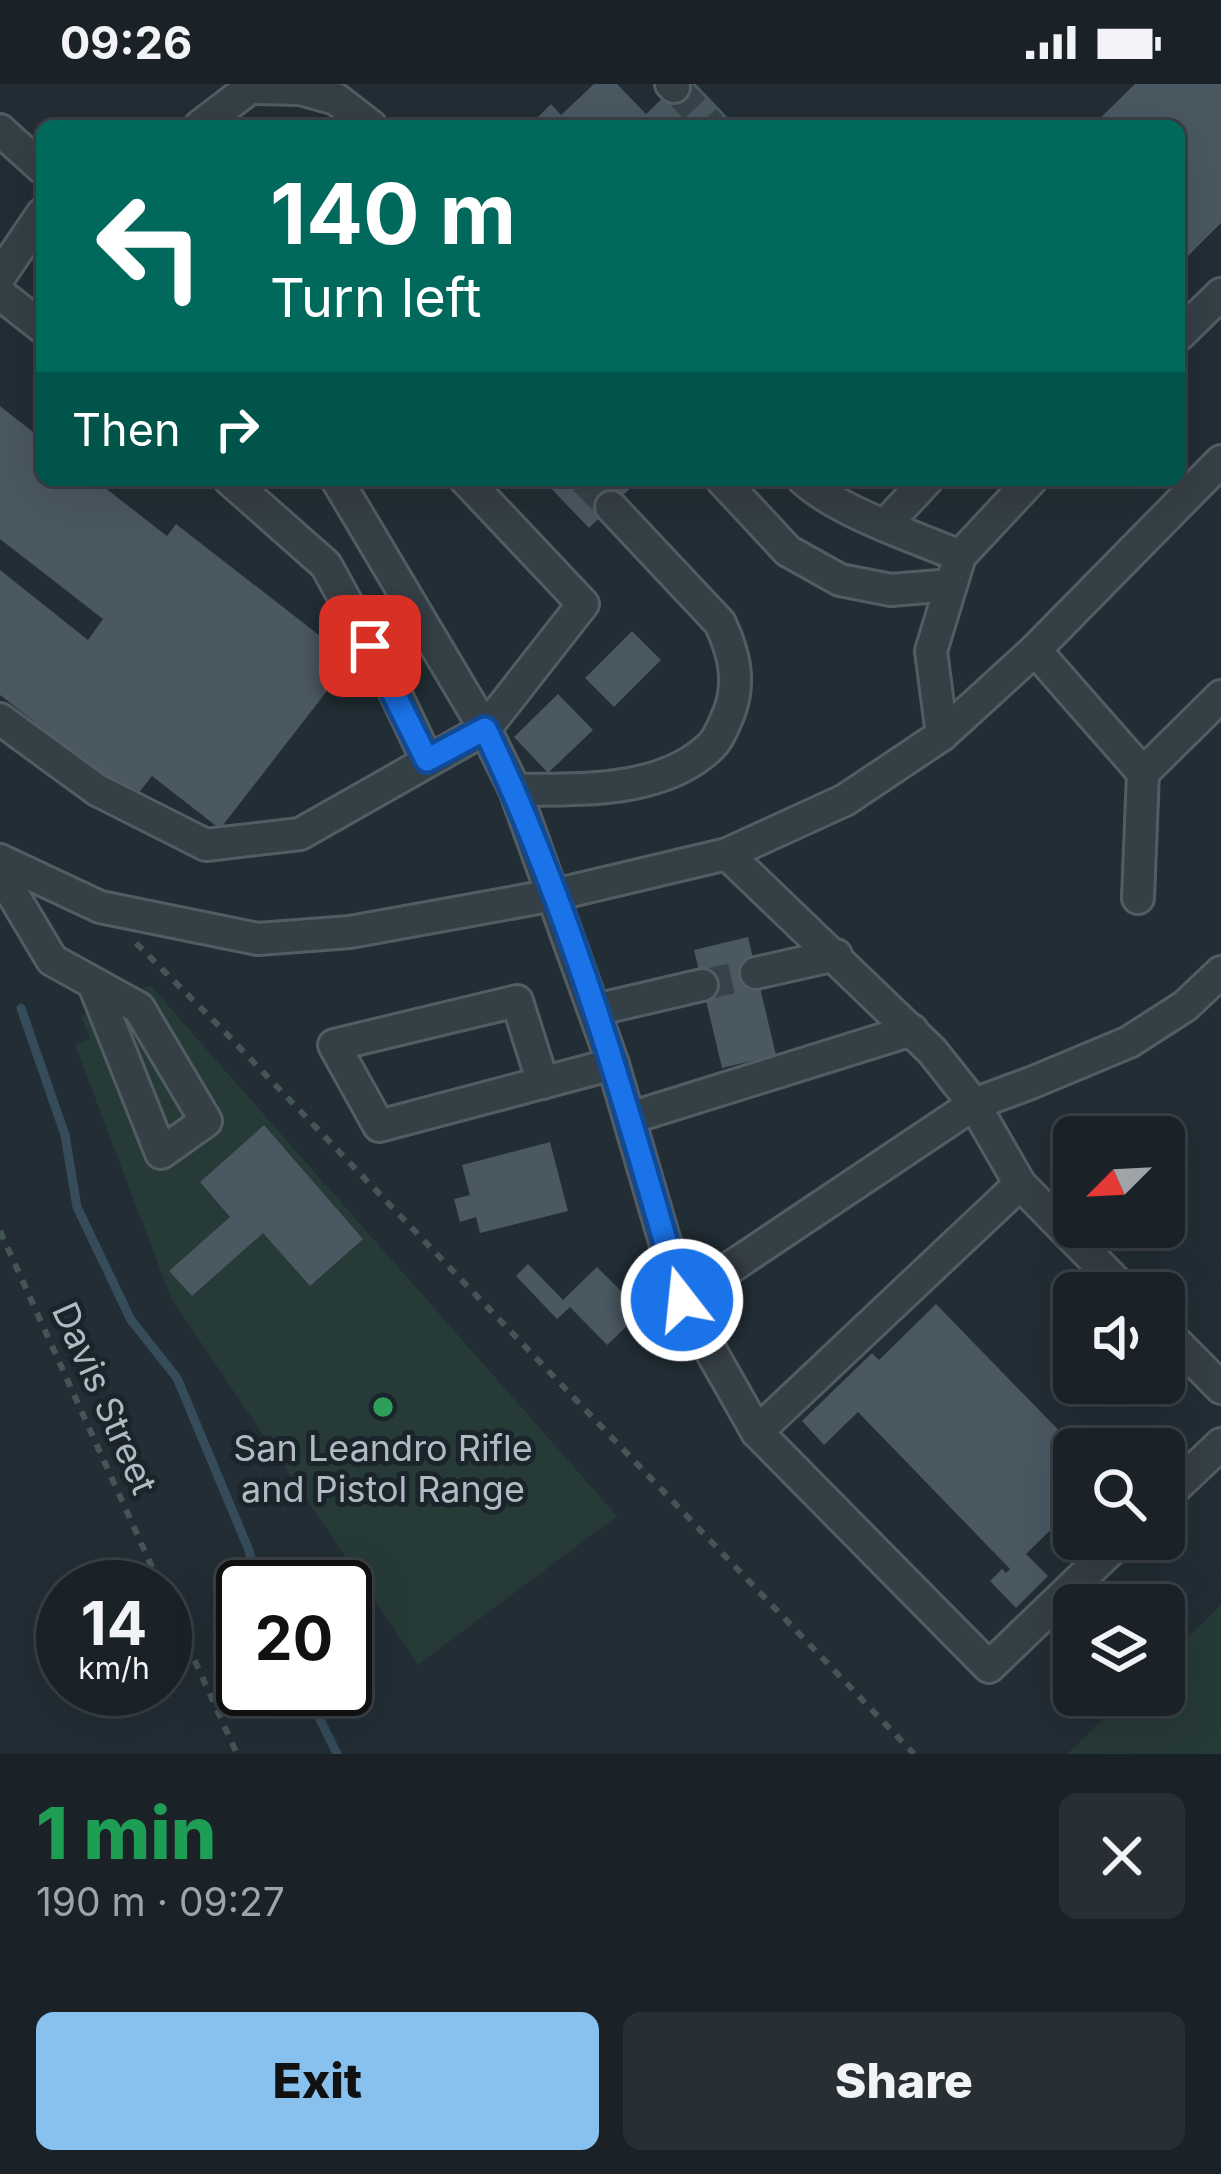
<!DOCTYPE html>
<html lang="en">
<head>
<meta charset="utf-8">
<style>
  body { margin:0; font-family:Inter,sans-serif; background:#272f34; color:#f1f3f6; height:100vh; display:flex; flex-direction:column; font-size:45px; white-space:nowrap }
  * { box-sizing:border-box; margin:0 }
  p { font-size:39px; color:#9fa4a8 }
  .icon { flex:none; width:66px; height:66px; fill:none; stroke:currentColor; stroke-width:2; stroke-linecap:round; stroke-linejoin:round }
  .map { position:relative; height:1670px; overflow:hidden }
  .panel { display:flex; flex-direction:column; background:#1a2228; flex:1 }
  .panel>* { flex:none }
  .hud { position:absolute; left:36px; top:36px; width:1149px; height:366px; border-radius:18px; box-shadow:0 12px 48px #0002,0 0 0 3px #383f45; background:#00695c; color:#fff; overflow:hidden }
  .needle { width:78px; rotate:246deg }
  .controls { position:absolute; left:1053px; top:1032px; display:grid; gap:24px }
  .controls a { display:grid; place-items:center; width:132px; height:132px; border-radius:18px; background:#1a2228; box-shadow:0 12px 48px #0002,0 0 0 3px #383f45; font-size:60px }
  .speed { position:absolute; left:36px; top:1476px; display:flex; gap:24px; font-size:60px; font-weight:700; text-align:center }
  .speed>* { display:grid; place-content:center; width:156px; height:156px; border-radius:50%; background:#1a2228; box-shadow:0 12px 48px #0002,0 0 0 3px #383f45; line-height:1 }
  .speed small { font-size:30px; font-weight:400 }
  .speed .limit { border:6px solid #111; border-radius:18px; background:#fff; color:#111 }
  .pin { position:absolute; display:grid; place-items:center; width:102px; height:102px; color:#fff; margin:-51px; border-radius:24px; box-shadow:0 6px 18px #0006 }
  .me { position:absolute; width:132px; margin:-66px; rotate:344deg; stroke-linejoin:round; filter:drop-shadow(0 0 9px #0008) }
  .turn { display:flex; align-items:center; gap:42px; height:252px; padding:0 36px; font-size:54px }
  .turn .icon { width:156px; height:156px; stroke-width:2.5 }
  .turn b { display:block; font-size:84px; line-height:102px }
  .then { display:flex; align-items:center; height:114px; padding:0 36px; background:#0003; gap:24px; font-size:45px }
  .round { display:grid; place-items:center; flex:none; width:126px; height:126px; border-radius:18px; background:#272f34 }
  .headline { display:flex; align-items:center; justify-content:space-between; height:204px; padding:0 36px }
  h1 { font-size:72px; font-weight:800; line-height:90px; color:#1e9e55 }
  .primary-button { display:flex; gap:24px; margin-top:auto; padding:24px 36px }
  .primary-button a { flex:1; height:138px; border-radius:18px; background:#88c1ee; color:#111; font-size:48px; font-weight:800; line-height:138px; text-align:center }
  .primary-button a+a { background:#272f34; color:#f1f3f6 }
  .status { display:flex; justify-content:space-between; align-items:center; height:84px; padding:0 60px; background:#1a2228; direction:ltr }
  .status svg { height:33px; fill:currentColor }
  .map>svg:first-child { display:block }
  .green { fill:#263a37 }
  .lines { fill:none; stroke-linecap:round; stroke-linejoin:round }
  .stream { stroke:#364c5b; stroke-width:9 }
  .building { fill:#4a5861 }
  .minor-tunnel { stroke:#37424a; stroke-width:30; stroke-dasharray:30 15; stroke-linecap:butt }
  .minor-casing { stroke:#525d63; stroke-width:36 }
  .path { stroke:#435554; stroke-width:6; stroke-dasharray:9 9; stroke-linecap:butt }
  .minor { stroke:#353f46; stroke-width:30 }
  .route-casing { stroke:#114b97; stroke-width:30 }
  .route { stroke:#1a73e8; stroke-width:21 }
  .leisure-dot { fill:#2e9e5b; stroke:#1a242a; stroke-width:4.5 }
  .labels { text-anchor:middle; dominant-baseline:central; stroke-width:10; stroke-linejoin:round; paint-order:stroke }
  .street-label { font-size:36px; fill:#afbac2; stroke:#1a242a }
  .poi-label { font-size:36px; fill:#afbac2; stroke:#1a242a }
</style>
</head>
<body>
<div class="status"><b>09:26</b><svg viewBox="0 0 49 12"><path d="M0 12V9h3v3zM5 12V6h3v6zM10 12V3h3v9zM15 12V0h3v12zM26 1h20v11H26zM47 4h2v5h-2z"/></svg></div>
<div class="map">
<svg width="1221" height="1670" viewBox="0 0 1221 1670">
  <rect width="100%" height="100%" fill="#222d35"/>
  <g class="green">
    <polygon points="150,901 617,1432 418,1581 171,1214 75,961 90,954 81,932"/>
    <polygon points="1221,1521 1221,1670 1067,1670 1128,1611 1164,1611 1164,1576"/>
  </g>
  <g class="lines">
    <g class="stream">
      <polyline points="21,924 65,1051 77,1123 131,1236 177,1294 248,1464 260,1503"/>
      <polyline points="305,1605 337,1670"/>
    </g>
  </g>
  <g class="building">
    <polygon points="594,0 617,0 646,30 677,0 696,0 736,42 529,42 551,20 561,31"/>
    <polygon points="1135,0 1221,0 1221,139 1179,181 1179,42 1092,42"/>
    <polygon points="0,322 42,355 42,396 95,396 167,452 176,440 351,576 220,745 152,692 134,715 0,611 0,486 88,556 103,535 0,455"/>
    <polygon points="543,396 639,396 589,444"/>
    <polygon points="632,547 661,576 614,623 585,594"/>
    <polygon points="558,610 593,646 548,689 514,653"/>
    <polygon points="748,853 776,971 722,984 694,866"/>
    <polygon points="264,1041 363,1155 310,1202 263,1149 192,1212 169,1187 230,1133 200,1098"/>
    <polygon points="550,1058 568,1127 480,1149 476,1133 460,1138 454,1115 470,1111 462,1081"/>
    <polygon points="528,1180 563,1216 597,1183 642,1228 607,1261 570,1223 557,1235 516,1192"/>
    <polygon points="936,1220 1074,1362 1074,1423 1026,1470 1048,1492 1016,1524 990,1497 1002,1485 1006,1489 1010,1485 858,1328 824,1361 802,1337 872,1269 879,1276"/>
  </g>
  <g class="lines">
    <g class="minor-tunnel">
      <polyline points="674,3 711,42"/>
      <polyline points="584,396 611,423"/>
      <polyline points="702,901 756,889"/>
    </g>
    <g class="minor-casing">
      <g id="minor">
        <polyline points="671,0 674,3"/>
        <polyline points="251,4 300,5 336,15 371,42"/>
        <polyline points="200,42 255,0"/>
        <polyline points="0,46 42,84"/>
        <polyline points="0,192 42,130"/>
        <polyline points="0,210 42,243"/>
        <polyline points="1179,251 1221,210"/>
        <polyline points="230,396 326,481 392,602 427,676"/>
        <polyline points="337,396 485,645 515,706 613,980 379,1042 334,961 517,917 543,999"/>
        <polyline points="722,396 788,467 840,496 891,506 951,501"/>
        <path d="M804,396c35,32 111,57 156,76"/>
        <polyline points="885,441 927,396"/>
        <polyline points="1035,566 1143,689"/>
        <polyline points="0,635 97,706 206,761 300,750 485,645 583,520 466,396"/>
        <polyline points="942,651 931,567 960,472 1031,396"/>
        <path d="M515,706c63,-1 147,4 196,-44 9,-9 13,-22 18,-33 12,-32 5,-60 -9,-90l-109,-116"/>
        <polyline points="727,770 932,967 974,1020 1020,1100 1127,1209"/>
        <polyline points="0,776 100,823 258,855 350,848 554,811 727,770 845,716 942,651 1035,566 1221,377"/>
        <polyline points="0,789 52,876 139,924 206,1037 161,1069 94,901"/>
        <polyline points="1138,814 1143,689 1221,612"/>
        <polyline points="756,889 836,871"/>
        <polyline points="595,926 702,901"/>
        <polyline points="613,980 682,1216 757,1348 989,1583 1122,1455"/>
        <polyline points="630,1034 912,946"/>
        <polyline points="682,1216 974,1020 1031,999 1129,958 1185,922 1221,888"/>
        <polyline points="1164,1246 1221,1304"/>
        <polyline points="757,1348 1020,1100"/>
        <polyline points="1164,1414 1221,1360"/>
      </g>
    </g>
    <g class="path">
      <polyline points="136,859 222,945 914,1670"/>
      <polyline points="0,1147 161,1503"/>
      <polyline points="165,1511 237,1670"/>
    </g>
    <use href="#minor" class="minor"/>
  </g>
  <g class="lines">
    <g class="route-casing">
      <path id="route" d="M370,562l57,114 58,-31c87,182 142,378 197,571"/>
    </g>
    <use href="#route" class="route"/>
  </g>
  <circle class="leisure-dot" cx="383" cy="1323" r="12"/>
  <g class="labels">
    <g class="street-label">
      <text transform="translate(105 1314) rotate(66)">Davis Street</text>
    </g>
    <g class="poi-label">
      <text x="383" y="1364">San Leandro Rifle<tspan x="383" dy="41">and Pistol Range</tspan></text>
    </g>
  </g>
</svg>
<div class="controls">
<a><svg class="needle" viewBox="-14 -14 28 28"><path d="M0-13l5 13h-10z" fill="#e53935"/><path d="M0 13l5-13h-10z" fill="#9fa4a8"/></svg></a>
<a><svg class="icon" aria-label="sound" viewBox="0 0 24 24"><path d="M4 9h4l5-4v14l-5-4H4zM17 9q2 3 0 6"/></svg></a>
<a><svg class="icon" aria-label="search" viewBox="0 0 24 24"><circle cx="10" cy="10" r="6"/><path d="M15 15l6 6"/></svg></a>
<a><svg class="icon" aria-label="layers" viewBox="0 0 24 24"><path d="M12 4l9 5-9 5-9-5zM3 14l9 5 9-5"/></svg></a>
</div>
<div class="speed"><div>14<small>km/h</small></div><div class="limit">20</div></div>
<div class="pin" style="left:370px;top:562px;background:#d93025"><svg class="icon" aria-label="arrive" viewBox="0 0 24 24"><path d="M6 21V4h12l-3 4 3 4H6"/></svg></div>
<svg class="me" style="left:682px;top:1216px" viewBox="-20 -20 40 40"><circle r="17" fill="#1a73e8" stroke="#fff" stroke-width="3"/><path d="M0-11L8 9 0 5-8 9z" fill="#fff"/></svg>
<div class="hud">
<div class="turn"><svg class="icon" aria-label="left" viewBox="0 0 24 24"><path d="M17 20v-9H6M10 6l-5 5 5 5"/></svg><div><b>140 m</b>Turn left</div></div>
<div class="then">Then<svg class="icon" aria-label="right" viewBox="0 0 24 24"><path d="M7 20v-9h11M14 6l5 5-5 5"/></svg></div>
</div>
</div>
<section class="panel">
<div class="headline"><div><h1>1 min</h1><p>190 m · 09:27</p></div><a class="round"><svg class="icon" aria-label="close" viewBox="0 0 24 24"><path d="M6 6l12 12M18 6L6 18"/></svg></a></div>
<div class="primary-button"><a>Exit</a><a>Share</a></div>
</section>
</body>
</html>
